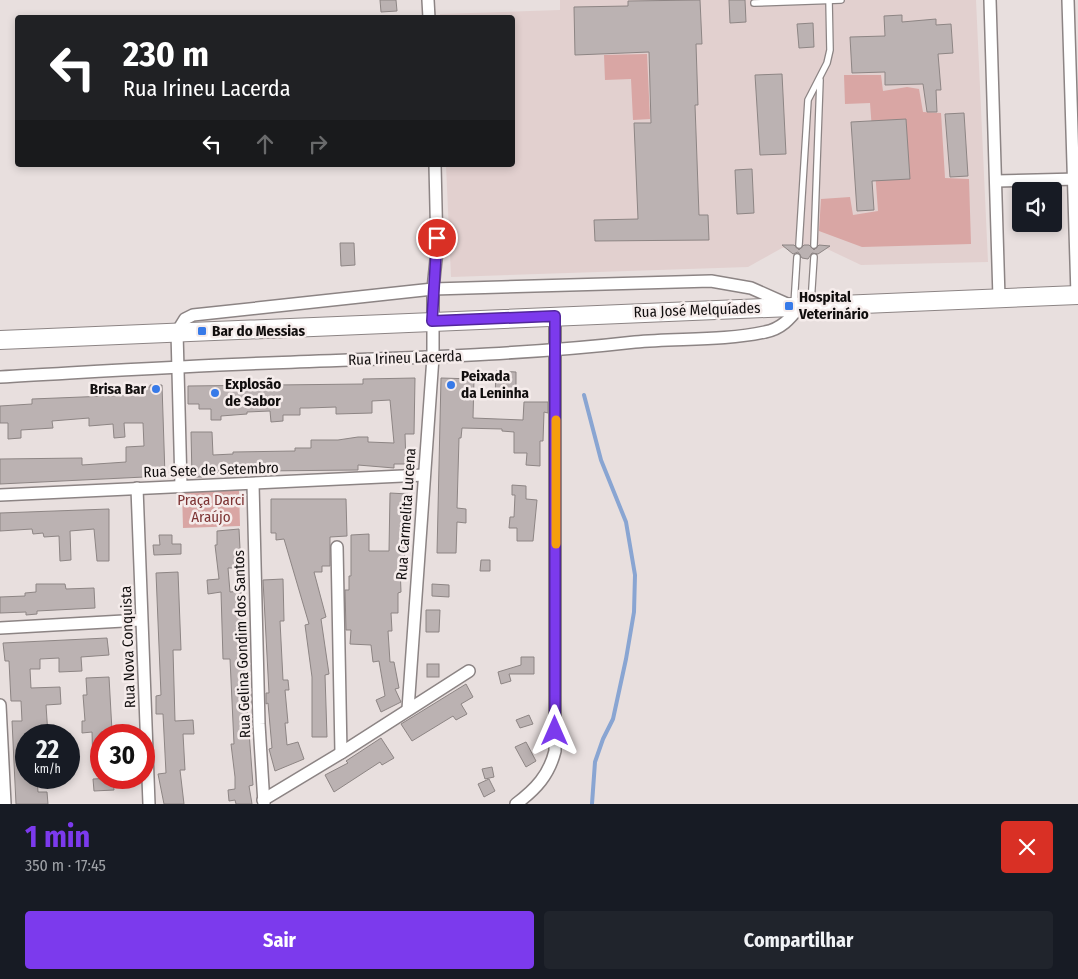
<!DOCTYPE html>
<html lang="pt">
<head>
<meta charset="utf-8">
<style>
  body { margin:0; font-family:"Fira Sans Condensed",sans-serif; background:#20242c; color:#f1f3f6; height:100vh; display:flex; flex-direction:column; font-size:19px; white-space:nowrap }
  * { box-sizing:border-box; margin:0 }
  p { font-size:16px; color:#9ea1a6 }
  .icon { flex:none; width:28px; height:28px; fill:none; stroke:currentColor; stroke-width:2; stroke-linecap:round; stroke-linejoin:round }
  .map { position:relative; height:804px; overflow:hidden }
  .panel { display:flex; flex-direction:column; background:#171b24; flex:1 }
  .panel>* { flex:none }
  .hud { position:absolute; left:15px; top:15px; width:500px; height:152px; border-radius:5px; box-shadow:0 2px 8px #0003; background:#202124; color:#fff; overflow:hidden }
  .fabs { position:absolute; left:1012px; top:182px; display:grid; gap:10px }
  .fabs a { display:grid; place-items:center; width:50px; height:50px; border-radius:5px; background:#171b24; box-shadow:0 2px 8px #0003; font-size:25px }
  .speed { position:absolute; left:15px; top:724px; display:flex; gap:10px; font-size:25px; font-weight:700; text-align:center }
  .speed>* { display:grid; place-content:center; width:65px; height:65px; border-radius:50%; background:#171b24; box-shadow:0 2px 8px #0003; line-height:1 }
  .speed small { font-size:12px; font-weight:400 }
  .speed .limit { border:8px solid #d22; background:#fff; color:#111 }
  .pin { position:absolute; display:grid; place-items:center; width:42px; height:42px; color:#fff; margin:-21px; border:2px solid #fff; border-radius:50%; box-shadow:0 1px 5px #0007 }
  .me { position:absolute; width:55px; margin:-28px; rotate:0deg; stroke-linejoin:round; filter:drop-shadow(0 0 4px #0008) }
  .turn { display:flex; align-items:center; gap:18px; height:105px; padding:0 25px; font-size:22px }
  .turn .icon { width:65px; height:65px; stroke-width:2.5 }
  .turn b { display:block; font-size:35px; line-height:42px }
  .lanes { display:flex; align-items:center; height:48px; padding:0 25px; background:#0003; justify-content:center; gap:25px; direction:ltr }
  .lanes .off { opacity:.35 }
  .round { display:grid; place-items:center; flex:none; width:52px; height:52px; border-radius:5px; background:#20242c }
  .overview { display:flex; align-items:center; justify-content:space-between; height:85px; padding:0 25px }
  h1 { font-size:30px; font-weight:700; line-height:38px; color:#7c3aed }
  .cta { display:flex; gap:10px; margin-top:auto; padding:10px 25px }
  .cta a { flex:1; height:58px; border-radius:5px; background:#7c3aed; color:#fff; font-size:20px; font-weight:700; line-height:58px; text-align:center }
  .cta a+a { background:#20242c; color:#f1f3f6 }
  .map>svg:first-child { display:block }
  .built { fill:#e2d0cf }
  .green { fill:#d9a6a4 }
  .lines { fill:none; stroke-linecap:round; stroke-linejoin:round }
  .stream { stroke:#89a5d2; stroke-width:4 }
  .building { fill:#bbb2b2; stroke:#8d8584 }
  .lane-casing { stroke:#8c8484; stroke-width:8 }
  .street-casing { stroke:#8c8484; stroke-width:14 }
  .primary-casing { stroke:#8c8484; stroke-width:20 }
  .lane { stroke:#fff; stroke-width:5.5 }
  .street { stroke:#fff; stroke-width:11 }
  .primary { stroke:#fff; stroke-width:18 }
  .route-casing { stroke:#51269a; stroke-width:12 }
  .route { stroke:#7c3aed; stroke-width:9 }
  .slow { stroke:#f59e0b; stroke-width:9 }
  .poi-dot { fill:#377ae8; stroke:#f5eceb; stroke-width:2 }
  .labels { text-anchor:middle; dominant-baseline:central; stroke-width:5; stroke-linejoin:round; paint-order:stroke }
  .poi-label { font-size:15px; font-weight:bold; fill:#110e0e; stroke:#f5eceb; text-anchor:start }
  .street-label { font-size:15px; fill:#110e0e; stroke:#f5eceb }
  .park-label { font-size:15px; fill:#7d3434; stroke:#f5eceb }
</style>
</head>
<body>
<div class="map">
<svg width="1078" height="804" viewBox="0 0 1078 804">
  <rect width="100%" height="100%" fill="#e8dfde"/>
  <polygon class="built" points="560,0 976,0 988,262 861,265 823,247 782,248 748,267 451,277 446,165 512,165 512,18 440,18 440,14 560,10"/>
  <g class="green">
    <polygon points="647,54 650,119 633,120 631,79 605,80 604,55"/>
    <polygon points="844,75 881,75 883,91 907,87 919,89 923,112 941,113 945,178 969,179 971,244 862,247 819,231 821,199 850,197 853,215 878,211 870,103 845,104"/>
    <polygon points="239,489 240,526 183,528 182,490"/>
  </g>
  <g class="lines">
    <polyline class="stream" points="584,395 601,460 626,522 635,575 634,612 626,659 613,719 603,739 595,762 592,804"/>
  </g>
  <g class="building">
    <polygon points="380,0 396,0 397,11 381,12"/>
    <polygon points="700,0 702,44 696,44 698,105 695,105 699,215 708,215 709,240 595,241 594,220 638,219 634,123 651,123 649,52 575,55 574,7 628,6 628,1"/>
    <polygon points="729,0 745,0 746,22 730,23"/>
    <polygon points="902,15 902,22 936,19 936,25 951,24 953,53 938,54 941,90 936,90 937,112 927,112 923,84 885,85 885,72 852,73 850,37 885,36 884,16"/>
    <polygon points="813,23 814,47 799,48 797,24"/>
    <polygon points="782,74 786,154 760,155 755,75"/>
    <polygon points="964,113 968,176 950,177 945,114"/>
    <polygon points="906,119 910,179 872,181 874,210 857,211 851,122"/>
    <polygon points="752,169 754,213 737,214 735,170"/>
    <polygon points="340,243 354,243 355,265 341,266"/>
    <polygon points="782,245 794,245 799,250 804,245 809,245 814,250 819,245 830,246 818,254 812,253 808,259 802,258 798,252 793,254"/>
    <polygon points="496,371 516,372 516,399 495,398"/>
    <polygon points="415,378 414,434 405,434 406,464 394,464 394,468 358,465 358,470 261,471 202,473 202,477 192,477 191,432 212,432 213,455 233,454 233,452 295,451 295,448 311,448 311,440 338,440 358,437 368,437 368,442 394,443 390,400 372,401 372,413 336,414 336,407 308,408 300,408 300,415 283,415 283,421 271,422 270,411 247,412 247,414 221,416 221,420 211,420 211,409 199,409 199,404 188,404 188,386 363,384 363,379"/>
    <polygon points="441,378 474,379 473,418 523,420 524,402 548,402 548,413 544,412 543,441 540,441 540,466 526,465 527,453 514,453 514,432 502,431 502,429 462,428 461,438 459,438 457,508 466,509 466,523 457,522 456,553 437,553"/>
    <polygon points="150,385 162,385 165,476 0,484 0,459 82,458 82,465 126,462 126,447 144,446 143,423 124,423 125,437 114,438 113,424 89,426 89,418 52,421 53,428 21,430 21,438 8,439 8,423 0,423 0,406 32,404 32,399 132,395 132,388 150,387"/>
    <polygon points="512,485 526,486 526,499 537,500 533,541 517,541 517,528 509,528 510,517 514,517 515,495 512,495"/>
    <polygon points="390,493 408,494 404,566 400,566 401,592 398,593 398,613 391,613 392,631 388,631 390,662 394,662 399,688 395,689 401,702 381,712 376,700 385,696 379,661 373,662 371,645 350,644 351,630 346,630 345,590 349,590 349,576 351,576 351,535 369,534 369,551 389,551"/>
    <polygon points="271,499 346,499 347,536 330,537 330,566 322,566 322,572 314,572 326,617 321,619 329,674 325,675 327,737 312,737 312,677 305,625 309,624 284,539 276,540 276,533 271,533"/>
    <polygon points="109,509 109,561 97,561 94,529 70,531 71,560 60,561 59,536 44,537 43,533 33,534 32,529 0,531 0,513"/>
    <polygon points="239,529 241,568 228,568 230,592 241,591 244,672 246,694 251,694 251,705 247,705 253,785 249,786 252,804 236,804 235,800 229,801 228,790 235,789 235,777 231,744 234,744 230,659 223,659 221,592 208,594 207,580 219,579 215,545 217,545 217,531"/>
    <polygon points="159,535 172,535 172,544 181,544 181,554 154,555 153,545 160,545"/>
    <polygon points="481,560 490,560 490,571 480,571"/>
    <polygon points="178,572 181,650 173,650 175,721 193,720 194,734 183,734 185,770 180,770 184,804 164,804 158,774 166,773 163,714 156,714 156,696 161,695 156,573"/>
    <polygon points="283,579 284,621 280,621 283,680 288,680 289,690 285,690 288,723 285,723 287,745 298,742 304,759 275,771 269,749 272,748 268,703 266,704 266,693 269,693 263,580"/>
    <polygon points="36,584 65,584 66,589 94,588 95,608 37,611 37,614 26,615 26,612 0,613 0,597 25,596 25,593 36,592"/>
    <polygon points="432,584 449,585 449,597 432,596"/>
    <polygon points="426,610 440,610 439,632 426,632"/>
    <polygon points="107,638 109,655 81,657 82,671 59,672 59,658 40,659 40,669 30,669 31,688 60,687 61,704 46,705 48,735 26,735 26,778 37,778 38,792 47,792 48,804 16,804 12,721 22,721 21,701 11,701 9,661 5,661 3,643"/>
    <polygon points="521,657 534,657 534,674 509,674 511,681 501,684 498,672 521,665"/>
    <rect x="427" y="664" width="12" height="13"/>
    <polygon points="109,677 112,731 101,732 101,766 93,767 92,732 82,733 82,721 85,721 83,695 87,695 86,678"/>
    <polygon points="466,684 473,697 461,704 467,714 456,720 453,716 412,741 401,724"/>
    <polygon points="529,715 533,724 520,728 516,720"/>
    <polygon points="381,738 394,758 382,765 380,762 334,792 325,775 348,763 346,761"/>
    <polygon points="526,742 536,761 526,767 515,747"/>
    <polygon points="492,767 494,777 485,779 482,769"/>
    <polygon points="113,778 114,790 94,791 93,779"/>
    <polygon points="489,779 495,791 484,797 478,784"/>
  </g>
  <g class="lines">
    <g class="lane-casing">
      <g id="lane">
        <polyline points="754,3 841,0"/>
        <polyline points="799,245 808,100 827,63 830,50 829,0"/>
        <polyline points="814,245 820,80"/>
        <polyline points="811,303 814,257"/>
        <polyline points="794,305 797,257"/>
      </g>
    </g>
    <g class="street-casing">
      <g id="street">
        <polyline points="428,0 429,18"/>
        <polyline points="990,0 999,298"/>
        <polyline points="1068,0 1077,295"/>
        <polyline points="996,181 1078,179"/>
        <path d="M0,377c90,-5 179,-11 269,-14 122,-5 244,-7 366,-21 43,-4 88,-1 130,-10 16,-3 25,-13 35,-26"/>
        <polyline points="253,484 259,724 264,804"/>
        <polyline points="181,486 177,332 185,319 193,315 433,289 711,281 751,288 787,304"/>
        <polyline points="137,488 149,804"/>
        <polyline points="0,495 424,475"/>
        <polyline points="337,547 341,753"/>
        <polyline points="0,628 141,620"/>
        <polyline points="0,705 5,804"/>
        <polyline points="408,709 433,357 433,289 437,250 435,165"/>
        <polyline points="263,800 341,753 469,671"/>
        <path d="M516,804c20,-15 33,-29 39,-53v-435"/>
      </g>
    </g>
    <g class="primary-casing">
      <polyline id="primary" points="0,340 1078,295"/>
    </g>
    <use href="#lane" class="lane"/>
    <use href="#street" class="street"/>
    <use href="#primary" class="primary"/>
  </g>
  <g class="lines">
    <g class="route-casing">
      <polyline id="route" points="437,238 432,321 555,316 555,731"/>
    </g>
    <use href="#route" class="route"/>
    <polyline class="slow" points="556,544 556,420"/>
  </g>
  <g class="poi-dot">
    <rect x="784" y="301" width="10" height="10" rx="2.5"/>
    <rect x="197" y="326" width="10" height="10" rx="2.5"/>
    <circle cx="451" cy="385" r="5"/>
    <circle cx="156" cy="389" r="5"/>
    <circle cx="215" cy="393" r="5"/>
  </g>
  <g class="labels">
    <g class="poi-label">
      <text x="799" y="297">Hospital<tspan x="799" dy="17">Veterinário</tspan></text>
      <text x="212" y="331">Bar do Messias</text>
      <text x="461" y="376">Peixada<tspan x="461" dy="17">da Leninha</tspan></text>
      <text x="225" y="384">Explosão<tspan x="225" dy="17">de Sabor</tspan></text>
      <text x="146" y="389" text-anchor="end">Brisa Bar</text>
    </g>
    <g class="street-label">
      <text transform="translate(697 310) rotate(-2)">Rua José Melquíades</text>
      <text transform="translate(405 358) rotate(-2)">Rua Irineu Lacerda</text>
      <text transform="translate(211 470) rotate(-2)">Rua Sete de Setembro</text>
      <text transform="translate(406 514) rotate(-86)">Rua Carmelita Lucena</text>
      <text transform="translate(242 644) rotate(-92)">Rua Gelina Gondim dos Santos</text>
      <text transform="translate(128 647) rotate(-92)">Rua Nova Conquista</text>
    </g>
    <g class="park-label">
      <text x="211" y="500">Praça Darci<tspan x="211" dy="17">Araújo</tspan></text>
    </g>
  </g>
</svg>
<div class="fabs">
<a><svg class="icon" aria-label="sound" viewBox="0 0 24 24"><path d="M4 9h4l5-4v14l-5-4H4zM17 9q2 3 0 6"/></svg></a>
</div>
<div class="speed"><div>22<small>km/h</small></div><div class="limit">30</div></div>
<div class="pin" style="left:437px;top:238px;background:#d93025"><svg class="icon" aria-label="arrive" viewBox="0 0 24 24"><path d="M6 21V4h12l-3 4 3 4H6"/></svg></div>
<svg class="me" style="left:555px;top:731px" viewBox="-20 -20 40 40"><path d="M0-17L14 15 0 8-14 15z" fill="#7c3aed" stroke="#fff" stroke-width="4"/></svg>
<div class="hud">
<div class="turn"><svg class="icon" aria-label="left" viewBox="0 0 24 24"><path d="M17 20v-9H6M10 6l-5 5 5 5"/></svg><div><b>230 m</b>Rua Irineu Lacerda</div></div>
<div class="lanes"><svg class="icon" aria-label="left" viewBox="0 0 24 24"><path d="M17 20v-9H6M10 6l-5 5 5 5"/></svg><svg class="icon off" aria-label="ahead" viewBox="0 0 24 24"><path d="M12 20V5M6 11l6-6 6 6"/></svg><svg class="icon off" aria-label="right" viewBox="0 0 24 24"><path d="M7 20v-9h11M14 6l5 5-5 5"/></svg></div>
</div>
</div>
<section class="panel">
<div class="overview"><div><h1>1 min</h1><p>350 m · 17:45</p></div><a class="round" style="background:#d93025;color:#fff"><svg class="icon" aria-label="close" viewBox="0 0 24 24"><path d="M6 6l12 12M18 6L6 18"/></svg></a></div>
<div class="cta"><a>Sair</a><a>Compartilhar</a></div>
</section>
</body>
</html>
